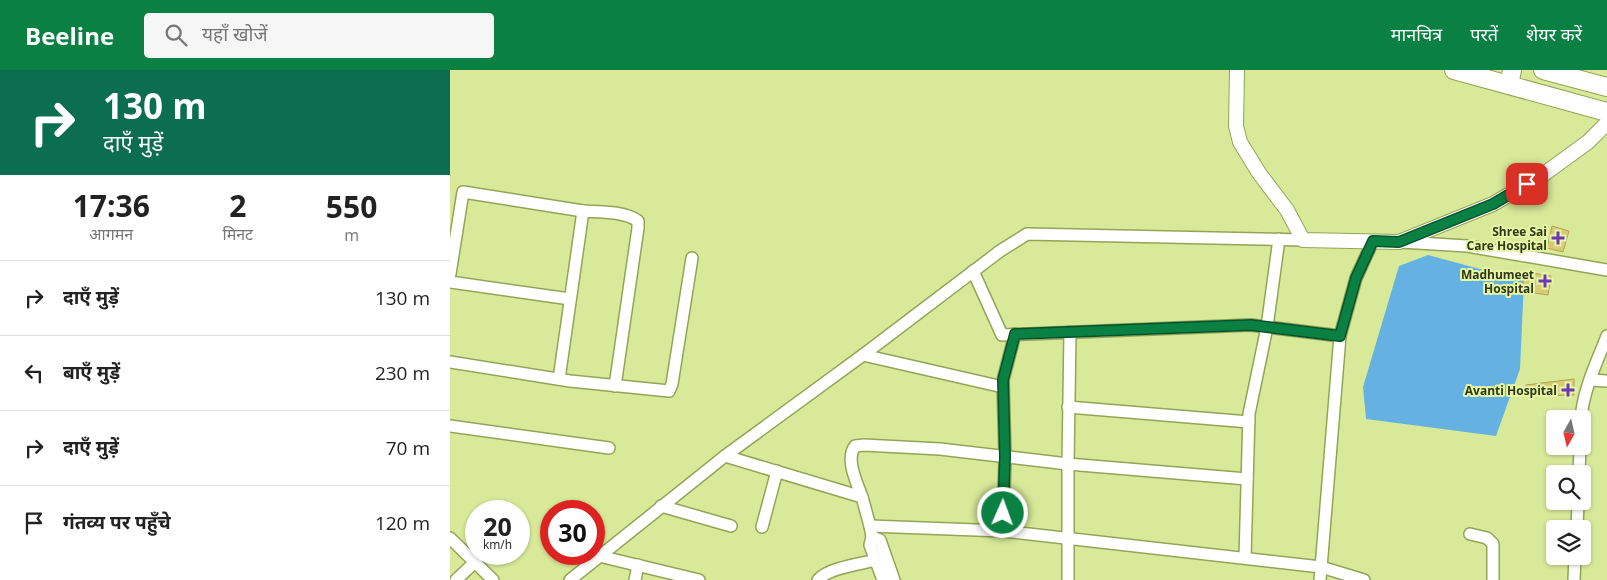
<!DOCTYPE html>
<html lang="hi">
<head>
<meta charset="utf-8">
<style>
  body { margin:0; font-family:"Open Sans","Noto Sans Devanagari",sans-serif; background:#f6f6f6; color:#222; height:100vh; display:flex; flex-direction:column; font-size:19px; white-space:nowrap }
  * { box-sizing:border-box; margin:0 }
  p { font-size:16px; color:#767676 }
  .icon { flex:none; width:28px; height:28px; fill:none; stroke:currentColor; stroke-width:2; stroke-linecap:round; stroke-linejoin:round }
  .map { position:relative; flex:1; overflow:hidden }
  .details { display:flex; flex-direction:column; background:#fff; width:450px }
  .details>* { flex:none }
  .banner { background:#0b6e4f; color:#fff; overflow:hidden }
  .needle { width:32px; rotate:188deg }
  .tools { position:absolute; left:1096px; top:340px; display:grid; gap:10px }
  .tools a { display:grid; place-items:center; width:45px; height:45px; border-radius:5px; background:#fff; box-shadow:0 1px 4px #0004; font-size:25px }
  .speed { position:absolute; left:15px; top:430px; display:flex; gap:10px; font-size:25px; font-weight:700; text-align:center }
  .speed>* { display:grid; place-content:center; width:65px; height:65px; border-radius:50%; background:#fff; box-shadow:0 1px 4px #0004; line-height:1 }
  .speed small { font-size:12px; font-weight:400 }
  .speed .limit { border:8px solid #d22; background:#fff; color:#111 }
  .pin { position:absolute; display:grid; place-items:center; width:42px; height:42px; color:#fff; margin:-21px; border-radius:10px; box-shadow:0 2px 8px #0006 }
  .me { position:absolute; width:55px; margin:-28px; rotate:2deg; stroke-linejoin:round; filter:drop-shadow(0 0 4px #0008) }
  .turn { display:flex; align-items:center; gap:18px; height:105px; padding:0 20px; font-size:22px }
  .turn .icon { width:65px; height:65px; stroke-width:2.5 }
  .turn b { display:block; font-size:35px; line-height:42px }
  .eta { display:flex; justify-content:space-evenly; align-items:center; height:85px; text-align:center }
  .eta b { font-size:30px; font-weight:700; line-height:35px }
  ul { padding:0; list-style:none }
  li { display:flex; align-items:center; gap:15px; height:75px; padding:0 20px; border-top:1px solid #e0e0e0 }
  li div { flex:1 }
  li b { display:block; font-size:19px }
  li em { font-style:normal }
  header { display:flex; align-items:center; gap:30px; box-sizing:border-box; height:70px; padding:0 25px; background:#0b8043; color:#fff }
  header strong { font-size:24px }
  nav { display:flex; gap:28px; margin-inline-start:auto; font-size:18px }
  .search { width:350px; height:45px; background:#f6f6f6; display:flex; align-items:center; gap:12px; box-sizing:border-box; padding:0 18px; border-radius:5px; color:#767676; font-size:19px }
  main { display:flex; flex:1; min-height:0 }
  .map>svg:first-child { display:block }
  .water { fill:#65b1e2 }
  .building { fill:#d9ca77; stroke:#b3a351 }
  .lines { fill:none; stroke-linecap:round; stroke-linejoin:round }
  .minor-casing { stroke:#94a456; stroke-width:14 }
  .tertiary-casing { stroke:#94a456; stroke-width:16 }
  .primary-casing { stroke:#94a456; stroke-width:20 }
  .minor { stroke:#fff; stroke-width:11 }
  .tertiary { stroke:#fff; stroke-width:14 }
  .primary { stroke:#fff; stroke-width:18 }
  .route-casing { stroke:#07532c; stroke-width:12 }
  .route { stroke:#0b8043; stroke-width:9 }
  .poi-dot { fill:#6c39b0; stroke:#e5f7a6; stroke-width:2 }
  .labels { text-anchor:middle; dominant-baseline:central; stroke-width:4; stroke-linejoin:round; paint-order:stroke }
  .poi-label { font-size:12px; font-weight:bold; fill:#313817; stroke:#e5f7a6; text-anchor:end }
</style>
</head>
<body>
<header>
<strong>Beeline</strong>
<div class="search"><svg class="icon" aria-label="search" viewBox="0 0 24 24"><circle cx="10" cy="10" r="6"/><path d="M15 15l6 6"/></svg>यहाँ खोजें</div>
<nav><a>मानचित्र</a><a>परतें</a><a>शेयर करें</a></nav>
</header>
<main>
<section class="details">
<div class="banner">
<div class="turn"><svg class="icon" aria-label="right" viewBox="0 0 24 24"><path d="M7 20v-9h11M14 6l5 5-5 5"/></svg><div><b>130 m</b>दाएँ मुड़ें</div></div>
</div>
<div class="eta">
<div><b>17:36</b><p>आगमन</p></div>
<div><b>2</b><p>मिनट</p></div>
<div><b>550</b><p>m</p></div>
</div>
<ul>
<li><svg class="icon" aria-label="right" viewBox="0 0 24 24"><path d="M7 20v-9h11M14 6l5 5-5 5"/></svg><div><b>दाएँ मुड़ें</b></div><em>130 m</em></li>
<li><svg class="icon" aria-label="left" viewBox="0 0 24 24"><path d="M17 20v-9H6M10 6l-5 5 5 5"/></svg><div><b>बाएँ मुड़ें</b></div><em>230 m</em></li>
<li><svg class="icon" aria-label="right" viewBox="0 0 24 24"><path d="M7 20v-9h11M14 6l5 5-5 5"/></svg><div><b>दाएँ मुड़ें</b></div><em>70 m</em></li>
<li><svg class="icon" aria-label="arrive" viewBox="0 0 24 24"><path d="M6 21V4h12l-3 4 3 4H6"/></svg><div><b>गंतव्य पर पहुँचे</b></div><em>120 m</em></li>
</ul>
</section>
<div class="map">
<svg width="1157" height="510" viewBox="0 0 1157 510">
  <rect width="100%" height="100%" fill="#d8ea99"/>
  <polygon class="water" points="978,185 1074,211 1070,299 1046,366 916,349 913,317 949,196"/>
  <g class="building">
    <polygon points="1102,156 1119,161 1113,182 1097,178"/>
    <polygon points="1075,202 1101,206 1098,225 1084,223 1084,220 1072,218"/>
    <polygon points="1124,309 1124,325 1074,326 1076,315"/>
  </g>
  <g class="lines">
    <g class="minor-casing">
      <g id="minor">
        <polyline points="951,172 1017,176 1157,200"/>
        <polyline points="523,201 552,265 801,255 890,266"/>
        <polyline points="0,204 13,122 133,141"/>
        <polyline points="0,212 120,229"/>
        <polyline points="413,285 553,317"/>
        <polyline points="0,292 120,311 219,321 222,314 242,188"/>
        <path d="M109,309l24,-168c17,1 41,0 55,10v7l-23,158"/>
        <polyline points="1140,310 1157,311"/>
        <polyline points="618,337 799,352"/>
        <path d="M1131,349c2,-29 16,-57 26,-83"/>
        <polyline points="0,356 159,378"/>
        <polyline points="275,386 413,285 550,181 577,164 853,170"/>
        <polyline points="1129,404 1130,376"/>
        <path d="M412,427c-5,-14 -17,-38 -7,-51l9,-1 76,4 128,15 179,15"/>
        <polyline points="211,436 281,456"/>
        <polyline points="420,456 553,461 871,497 914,510"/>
        <polyline points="312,457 327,401"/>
        <polyline points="1127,459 1128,431"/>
        <polyline points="553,461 555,387 553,310 565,264"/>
        <polyline points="1020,464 1037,468 1043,474 1043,510"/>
        <polyline points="422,467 430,470 444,510"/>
        <polyline points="0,468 43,510"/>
        <polyline points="149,486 249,510"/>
        <polyline points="795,488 799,344 817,257 829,169"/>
        <polyline points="6,510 25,492"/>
        <polyline points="120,510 275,386 412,427 420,456 422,467 420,475 433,510"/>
        <polyline points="185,510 188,495"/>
        <path d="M368,510c10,-12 42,-16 58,-20"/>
        <polyline points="618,510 618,394 620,262"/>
        <polyline points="870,510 890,266 906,208 923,171"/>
        <polyline points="1124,510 1125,486"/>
      </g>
    </g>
    <g class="tertiary-casing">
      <polyline id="tertiary" points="787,0 786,56 790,72 809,103 837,140 853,170 949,172 1043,134 1094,104 1138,72 1157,53"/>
    </g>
    <g class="primary-casing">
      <g id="primary">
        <polyline points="1004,0 1157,42"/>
        <polyline points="1093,0 1157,17"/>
        <polyline points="1059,15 1062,0"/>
      </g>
    </g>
    <use href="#minor" class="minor"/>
    <use href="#tertiary" class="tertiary"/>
    <use href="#primary" class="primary"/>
  </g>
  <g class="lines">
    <g class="route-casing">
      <polyline id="route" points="553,443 555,387 553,310 565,264 801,255 890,266 906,208 923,171 949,172 1043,134 1077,114"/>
    </g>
    <use href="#route" class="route"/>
  </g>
  <g class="poi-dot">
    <path d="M1105.5 160.5h5v5h5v5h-5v5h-5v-5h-5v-5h5z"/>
    <path d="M1092.5 203.5h5v5h5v5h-5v5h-5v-5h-5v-5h5z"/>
    <path d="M1115.5 312.5h5v5h5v5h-5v5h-5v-5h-5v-5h5z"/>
  </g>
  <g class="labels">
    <g class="poi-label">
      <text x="1097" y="161">Shree Sai<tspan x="1097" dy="14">Care Hospital</tspan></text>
      <text x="1084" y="204">Madhumeet<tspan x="1084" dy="14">Hospital</tspan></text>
      <text x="1107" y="320">Avanti Hospital</text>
    </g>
  </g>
</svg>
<div class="tools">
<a><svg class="needle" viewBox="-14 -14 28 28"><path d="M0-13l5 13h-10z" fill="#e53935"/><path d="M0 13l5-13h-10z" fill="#767676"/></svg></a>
<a><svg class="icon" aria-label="search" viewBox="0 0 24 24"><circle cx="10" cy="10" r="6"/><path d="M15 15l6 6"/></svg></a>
<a><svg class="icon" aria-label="layers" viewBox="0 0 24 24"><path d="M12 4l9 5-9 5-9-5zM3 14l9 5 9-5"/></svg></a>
</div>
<div class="speed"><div>20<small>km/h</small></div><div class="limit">30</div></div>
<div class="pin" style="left:1077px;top:114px;background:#d93025"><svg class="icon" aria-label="arrive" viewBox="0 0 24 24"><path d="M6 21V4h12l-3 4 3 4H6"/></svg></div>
<svg class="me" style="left:553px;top:443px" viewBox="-20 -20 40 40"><circle r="17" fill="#0b8043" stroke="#fff" stroke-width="3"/><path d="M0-11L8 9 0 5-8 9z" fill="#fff"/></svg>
</div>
</main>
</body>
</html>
